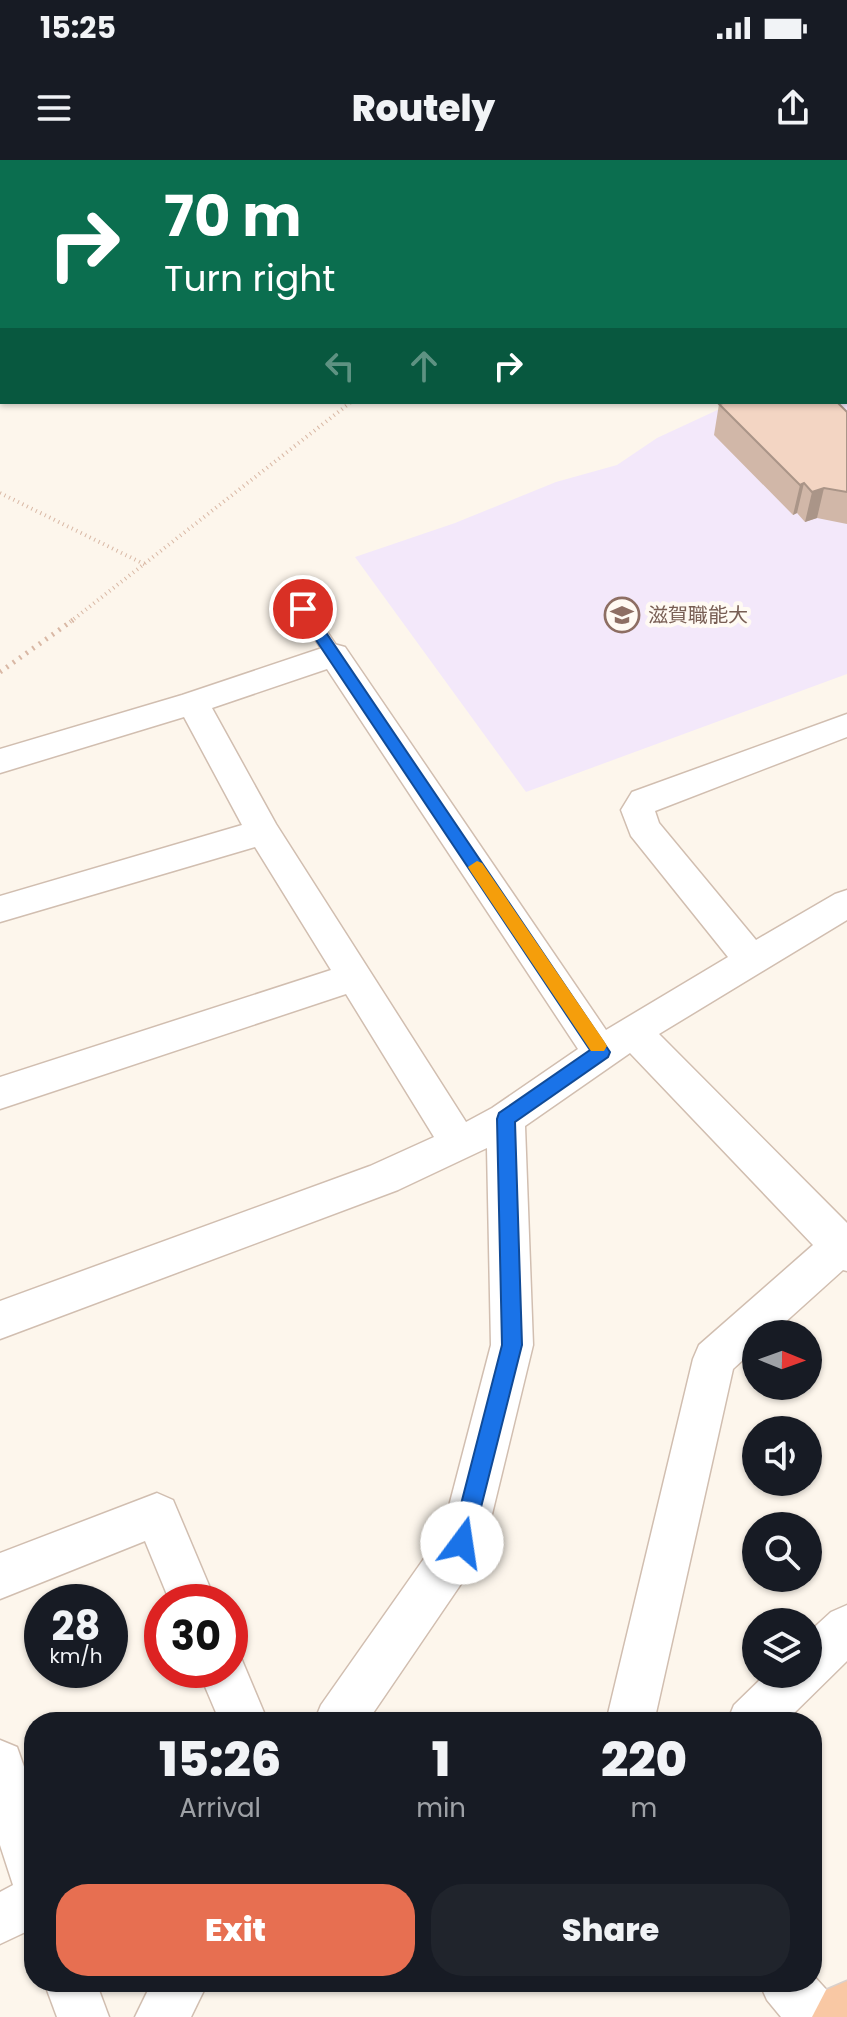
<!DOCTYPE html>
<html lang="en">
<head>
<meta charset="utf-8">
<style>
  body { margin:0; font-family:Poppins,"Noto Sans JP",sans-serif; background:#20242c; color:#f1f3f6; height:100vh; display:flex; flex-direction:column; font-size:30px; white-space:nowrap }
  * { box-sizing:border-box; margin:0 }
  p { font-size:26px; color:#9ea1a6 }
  .icon { flex:none; width:44px; height:44px; fill:none; stroke:currentColor; stroke-width:2; stroke-linecap:round; stroke-linejoin:round }
  .map { position:relative; flex:1; overflow:hidden }
  .panel { position:absolute; left:24px; top:1552px; width:798px; height:280px; display:flex; flex-direction:column; background:#171b24; border-radius:32px; box-shadow:0 2px 6px #0004 }
  .panel>* { flex:none }
  .banner { position:absolute; left:0px; top:0px; width:848px; height:244px; box-shadow:0 2px 6px #0004; background:#0b6e4f; color:#fff; overflow:hidden }
  .needle { width:52px; rotate:91deg }
  .controls { position:absolute; left:742px; top:1160px; display:grid; gap:16px }
  .controls a { display:grid; place-items:center; width:80px; height:80px; border-radius:50%; background:#171b24; box-shadow:0 2px 6px #0004; font-size:40px }
  .speed { position:absolute; left:24px; top:1424px; display:flex; gap:16px; font-size:40px; font-weight:700; text-align:center }
  .speed>* { display:grid; place-content:center; width:104px; height:104px; border-radius:50%; background:#171b24; box-shadow:0 2px 6px #0004; line-height:1 }
  .speed small { font-size:20px; font-weight:400 }
  .speed .limit { border:12px solid #d22; background:#fff; color:#111 }
  .pin { position:absolute; display:grid; place-items:center; width:68px; height:68px; color:#fff; margin:-34px; border:4px solid #fff; border-radius:50%; box-shadow:0 2px 8px #0007 }
  .me { position:absolute; width:88px; margin:-44px; rotate:14deg; stroke-linejoin:round; filter:drop-shadow(0 0 6px #0008) }
  .turn { display:flex; align-items:center; gap:28px; height:168px; padding:0 32px; font-size:36px }
  .turn .icon { width:104px; height:104px; stroke-width:2.5 }
  .turn b { display:block; font-size:56px; line-height:68px }
  .lanes { display:flex; align-items:center; height:76px; padding:0 32px; background:#0003; justify-content:center; gap:40px; direction:ltr }
  .lanes .off { opacity:.35 }
  .eta { display:flex; justify-content:space-evenly; align-items:center; height:136px; text-align:center }
  .eta b { font-size:48px; font-weight:800; line-height:56px }
  .primary-button { display:flex; gap:16px; margin-top:auto; padding:16px 32px }
  .primary-button a { flex:1; height:92px; border-radius:32px; background:#e76f51; color:#fff; font-size:32px; font-weight:800; line-height:92px; text-align:center }
  .primary-button a+a { background:#20242c; color:#f1f3f6 }
  .status { display:flex; justify-content:space-between; align-items:center; height:56px; padding:0 40px; background:#171b24; direction:ltr }
  .status svg { height:22px; fill:currentColor }
  header { display:flex; justify-content:space-between; align-items:center; height:104px; padding:0 32px; background:#171b24; font-size:36px; font-weight:800 }
  .map>svg:first-child { display:block }
  .education { fill:#f3e8fa }
  .lines { fill:none; stroke-linecap:round; stroke-linejoin:round }
  .service-casing { stroke:#d1beb0; stroke-width:3 }
  .minor-casing { stroke:#d1beb0; stroke-width:3 }
  .trunk-casing { stroke:#dad1cd; stroke-width:3 }
  .path-far1 { stroke:#d9b8a5; stroke-width:4; stroke-dasharray:1 4; stroke-linecap:butt }
  .path { stroke:#d9b8a5; stroke-width:5; stroke-dasharray:2 6; stroke-linecap:butt }
  .service { fill:#fff; fill-rule:evenodd }
  .minor { fill:#fff; fill-rule:evenodd }
  .trunk { fill:#f9c8a4; fill-rule:evenodd }
  .wall { fill:#d1b7a8 }
  .shaded-wall { fill:#aa9588 }
  .building { fill:#f3d5c3; stroke:#aa9588; stroke-width:2 }
  .route { fill:#1a73e8; stroke:#114b97; stroke-width:2 }
  .slow { fill:#f59e0b }
  .labels { text-anchor:middle; dominant-baseline:central; stroke-width:8; stroke-linejoin:round; paint-order:stroke }
  .education-label { font-size:20px; fill:#785e54; stroke:#fffaf3; text-anchor:start }
</style>
</head>
<body>
<div class="status"><b>15:25</b><svg viewBox="0 0 49 12"><path d="M0 12V9h3v3zM5 12V6h3v6zM10 12V3h3v9zM15 12V0h3v12zM26 1h20v11H26zM47 4h2v5h-2z"/></svg></div>
<header><svg class="icon" aria-label="menu" viewBox="0 0 24 24"><path d="M4 6h16M4 12h16M4 18h16"/></svg>Routely<svg class="icon" aria-label="share" viewBox="0 0 24 24"><path d="M12 15V3M7 8l5-5 5 5M5 13v7h14v-7"/></svg></header>
<div class="map">
<svg width="847" height="1857" viewBox="0 0 847 1857">
  <rect width="100%" height="100%" fill="#fdf6ec"/>
  <polygon class="education" points="847,211 847,514 526,632 355,397 455,363 556,322 617,305 657,278 726,246 741,242 846,242"/>
  <g class="lines">
    <g class="service-casing">
      <polygon id="service" points="288,421 294,422 340,491 342,495 340,499 328,499 280,426"/>
    </g>
    <g class="minor-casing">
      <g id="minor">
        <path d="M334,484l11,3 261,383 122,-73 -97,-121 -10,-26 11,-18 215,-78v23l-192,74 4,12 97,117 79,-46 12,-4v30l-188,114 188,189v48l-4,-1 -71,64h-16v14l-23,21 -79,353h-48l87,-363 6,-14 114,-100 -183,-192 -105,73 8,219 -48,198 -7,16 -111,163h-53l7,-17 121,-172 49,-188 -4,-197 -89,42 -398,149v-38l370,-135 64,-29 -88,-143 -346,115v-32l331,-107 -76,-123 -255,75v-26l242,-71 -58,-108 -184,56v-24l182,-54zM327,509l251,380 -86,59 -26,14 -190,-298 -64,-116z"/>
        <polygon points="157,1333 173,1340 216,1442 170,1442 145,1381 0,1439 0,1393"/>
        <polygon points="847,1445 847,1501 785,1562 727,1562 734,1545 766,1514 808,1514 808,1473 831,1452"/>
        <polygon points="230,1490 239,1493 268,1562 220,1562 198,1510 230,1510"/>
        <polygon points="0,1580 17,1587 34,1635 34,1768 0,1784 0,1732 13,1725 0,1685"/>
        <polygon points="812,1814 834,1838 841,1857 781,1857 767,1840 759,1822 812,1822"/>
        <polygon points="44,1822 96,1822 109,1857 57,1857"/>
        <polygon points="152,1822 208,1822 191,1857 135,1857"/>
      </g>
    </g>
    <g class="trunk-casing">
      <polygon id="trunk" points="847,1821 847,1857 812,1857 826,1830"/>
    </g>
    <g class="path-far1">
      <polyline points="653,2 656,0"/>
      <polyline points="0,333 146,405"/>
      <polyline points="70,462 351,242"/>
    </g>
    <polyline class="path" points="0,512 73,460"/>
    <use href="#service" class="service"/>
    <use href="#minor" class="minor"/>
    <use href="#trunk" class="trunk"/>
  </g>
  <polygon class="wall" points="719,244 847,252 847,364 817,358 805,362 797,353 793,355 714,275"/>
  <g class="shaded-wall">
    <polygon points="804,323 797,353 793,355 800,325"/>
    <polygon points="824,328 817,358 805,362 812,332"/>
  </g>
  <polygon class="building" points="727,242 837,242 847,252 847,332 824,328 812,332 804,323 800,325 719,244"/>
  <polygon class="route" points="303,445 308,446 610,892 608,897 515,962 522,1185 472,1383 469,1390 462,1393 454,1390 451,1383 502,1185 497,959 499,953 590,890 298,453 298,446"/>
  <polygon class="slow" points="477,701 482,703 604,881 607,886 604,891 591,891 471,712 468,707"/>
  <defs>
    <g id="university-ring" transform="scale(1.8)"><circle r="9.5" fill="#fffaf3" stroke="#8d6e63" stroke-width="1.5"/><path d="M0-5L7-2L0 1L-7-2ZM-4 1L0 2.5L4 1V4Q0 6-4 4Z" fill="#8d6e63"/></g>
  </defs>
  <g fill-rule="evenodd">
    <use href="#university-ring" x="622" y="455"/>
  </g>
  <g class="labels">
    <g class="education-label">
      <text x="648" y="455">滋賀職能大</text>
    </g>
  </g>
</svg>
<div class="controls">
<a><svg class="needle" viewBox="-14 -14 28 28"><path d="M0-13l5 13h-10z" fill="#e53935"/><path d="M0 13l5-13h-10z" fill="#9ea1a6"/></svg></a>
<a><svg class="icon" aria-label="sound" viewBox="0 0 24 24"><path d="M4 9h4l5-4v14l-5-4H4zM17 9q2 3 0 6"/></svg></a>
<a><svg class="icon" aria-label="search" viewBox="0 0 24 24"><circle cx="10" cy="10" r="6"/><path d="M15 15l6 6"/></svg></a>
<a><svg class="icon" aria-label="layers" viewBox="0 0 24 24"><path d="M12 4l9 5-9 5-9-5zM3 14l9 5 9-5"/></svg></a>
</div>
<div class="speed"><div>28<small>km/h</small></div><div class="limit">30</div></div>
<div class="pin" style="left:303px;top:449px;background:#d93025"><svg class="icon" aria-label="arrive" viewBox="0 0 24 24"><path d="M6 21V4h12l-3 4 3 4H6"/></svg></div>
<svg class="me" style="left:462px;top:1383px" viewBox="-20 -20 40 40"><circle r="19" fill="#fff"/><path d="M0-13L10 11 0 6-10 11z" fill="#1a73e8"/></svg>
<div class="banner">
<div class="turn"><svg class="icon" aria-label="right" viewBox="0 0 24 24"><path d="M7 20v-9h11M14 6l5 5-5 5"/></svg><div><b>70 m</b>Turn right</div></div>
<div class="lanes"><svg class="icon off" aria-label="left" viewBox="0 0 24 24"><path d="M17 20v-9H6M10 6l-5 5 5 5"/></svg><svg class="icon off" aria-label="ahead" viewBox="0 0 24 24"><path d="M12 20V5M6 11l6-6 6 6"/></svg><svg class="icon" aria-label="right" viewBox="0 0 24 24"><path d="M7 20v-9h11M14 6l5 5-5 5"/></svg></div>
</div>
<section class="panel">
<div class="eta">
<div><b>15:26</b><p>Arrival</p></div>
<div><b>1</b><p>min</p></div>
<div><b>220</b><p>m</p></div>
</div>
<div class="primary-button"><a>Exit</a><a>Share</a></div>
</section>
</div>
</body>
</html>
